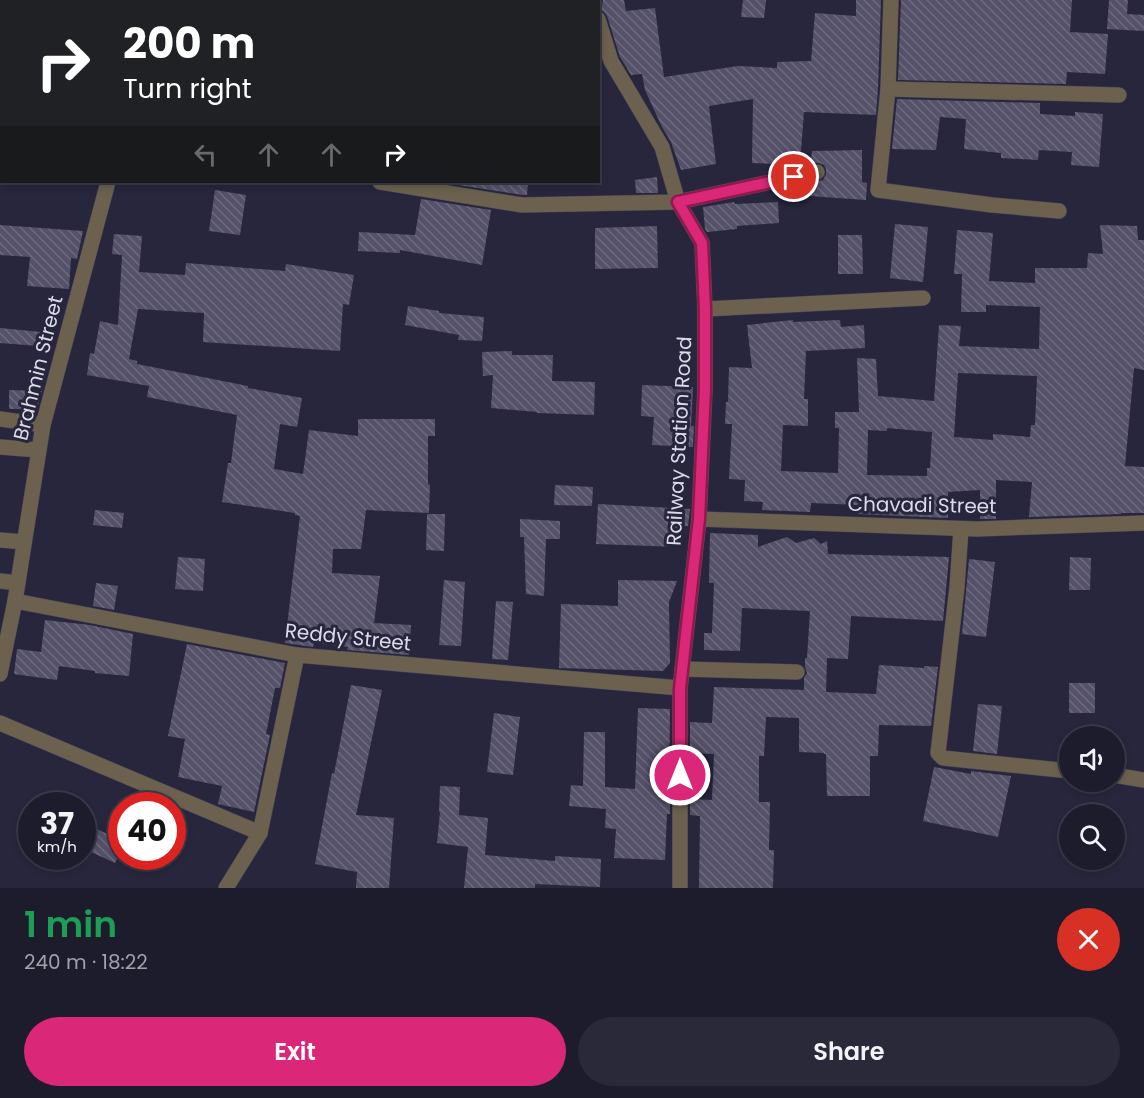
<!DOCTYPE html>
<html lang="en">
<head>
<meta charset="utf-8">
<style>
  body { margin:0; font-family:Poppins,sans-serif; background:#2a2939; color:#f1f3f6; height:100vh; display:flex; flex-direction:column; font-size:22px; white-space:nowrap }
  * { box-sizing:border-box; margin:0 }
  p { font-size:20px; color:#a0a1aa }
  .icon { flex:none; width:33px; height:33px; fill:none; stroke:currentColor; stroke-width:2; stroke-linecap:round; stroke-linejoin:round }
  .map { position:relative; height:888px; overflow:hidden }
  .drawer { display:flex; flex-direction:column; background:#1d1c2d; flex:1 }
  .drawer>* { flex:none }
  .banner { position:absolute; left:0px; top:0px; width:600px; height:183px; box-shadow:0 3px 9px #0003,0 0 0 2px #3b3a49; background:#202124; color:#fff; overflow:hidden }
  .controls { position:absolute; left:1059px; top:726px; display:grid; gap:12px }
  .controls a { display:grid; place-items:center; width:66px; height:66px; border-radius:50%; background:#1d1c2d; box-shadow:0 3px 9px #0003,0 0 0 2px #3b3a49; font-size:30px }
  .speed { position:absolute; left:18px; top:792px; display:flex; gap:12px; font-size:30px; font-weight:700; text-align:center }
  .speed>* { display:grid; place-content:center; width:78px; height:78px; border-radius:50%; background:#1d1c2d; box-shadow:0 3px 9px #0003,0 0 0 2px #3b3a49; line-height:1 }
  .speed small { font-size:15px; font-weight:400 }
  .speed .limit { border:9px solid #d22; background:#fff; color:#111 }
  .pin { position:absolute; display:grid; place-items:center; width:51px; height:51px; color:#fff; margin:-26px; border:3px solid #fff; border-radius:50%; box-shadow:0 2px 6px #0007 }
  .me { position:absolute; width:66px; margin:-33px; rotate:0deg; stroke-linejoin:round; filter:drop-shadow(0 0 4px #0008) }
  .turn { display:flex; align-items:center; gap:21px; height:126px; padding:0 24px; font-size:27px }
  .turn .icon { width:78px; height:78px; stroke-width:2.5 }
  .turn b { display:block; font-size:42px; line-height:51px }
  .lanes { display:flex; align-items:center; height:57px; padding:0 24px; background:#0003; justify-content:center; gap:30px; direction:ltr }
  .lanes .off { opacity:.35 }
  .round { display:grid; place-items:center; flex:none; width:63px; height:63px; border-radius:32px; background:#2a2939 }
  .overview { display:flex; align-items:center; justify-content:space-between; height:102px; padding:0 24px }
  h1 { font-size:36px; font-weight:600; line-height:45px; color:#1e9e55 }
  .cta { display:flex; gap:12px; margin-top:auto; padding:12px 24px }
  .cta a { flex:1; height:69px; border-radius:36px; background:#db2777; color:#fff; font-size:24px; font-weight:600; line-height:69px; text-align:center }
  .cta a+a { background:#2a2939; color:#f1f3f6 }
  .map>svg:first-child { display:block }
  .building { fill:url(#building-back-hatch); fill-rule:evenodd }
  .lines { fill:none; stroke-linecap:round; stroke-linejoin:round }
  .minor-casing { stroke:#444358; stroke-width:16 }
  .minor { stroke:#6b614e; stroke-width:15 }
  .route-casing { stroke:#8e194d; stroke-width:15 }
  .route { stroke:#db2777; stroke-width:10 }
  .labels { text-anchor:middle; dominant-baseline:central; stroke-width:6; stroke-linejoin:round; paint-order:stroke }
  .street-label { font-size:20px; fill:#dbdbea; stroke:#27263c }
</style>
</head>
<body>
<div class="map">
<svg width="1144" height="888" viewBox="0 0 1144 888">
  <defs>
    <pattern id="building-back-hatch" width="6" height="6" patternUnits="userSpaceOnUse" patternTransform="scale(1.5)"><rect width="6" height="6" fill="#555169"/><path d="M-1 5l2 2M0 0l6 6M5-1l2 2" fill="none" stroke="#6d697f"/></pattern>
  </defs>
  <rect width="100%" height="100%" fill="#27263c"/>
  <g class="building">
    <polygon points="603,0 624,0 626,11 655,8 664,77 738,66 777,68 777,62 811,61 815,13 856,16 856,0 881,0 878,88 876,115 804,112 800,164 776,162 776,164 752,163 753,99 709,106 716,164 681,170 671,142 662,127 645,90 642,74 631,75 620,57 607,16 604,12 599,9 602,6"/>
    <polygon points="743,0 766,0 764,18 741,17"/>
    <polygon points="901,0 1072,0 1070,32 1108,34 1105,74 1067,72 1066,84 898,80"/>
    <polygon points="1109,0 1128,0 1127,14 1144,15 1144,31 1107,29"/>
    <polygon points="897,99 1040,103 1040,114 1075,116 1075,112 1103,114 1099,167 1071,165 1072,152 1039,150 1038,160 1001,158 1001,153 964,149 966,119 940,117 936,150 892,149"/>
    <polygon points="862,150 862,182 867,183 866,200 809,196 810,183 823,180 826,174 826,169 824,165 819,163 811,163 812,151"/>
    <polygon points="657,177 658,193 636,193 635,180"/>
    <polygon points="438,182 528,182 527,195 523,195"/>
    <polygon points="215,190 246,195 240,235 209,231"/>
    <polygon points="421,199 491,210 482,265 400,250 400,253 358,251 359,232 415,235"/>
    <polygon points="734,202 735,204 778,202 779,223 737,226 737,229 707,232 705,229 703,207"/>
    <polygon points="895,224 928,227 923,282 890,278"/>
    <polygon points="0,225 83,231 77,259 71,258 69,289 27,286 30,257 0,255"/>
    <path d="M1100,225l37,1 1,14h6v130l-10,-2 -9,98 19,1v46h-23v1l-92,3 3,-35 -36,-2v39h-16v-29l-32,2v26l-90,-4v-9l-47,-2 -1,9 -48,-2 1,-8 -19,-1 1,-21 -16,-1 3,-55h-7l1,-22h2l1,-35 23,1 -5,-43 46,-5v2l47,-2 1,7 23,-2 1,23 -59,3 -2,48h4v27l-25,-1 -2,46 57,2 1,-45h-4v-16h24l-2,-54 19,1 2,37 56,5 5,-76 22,1 -2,20 80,3 1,-42 -54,-2v7h-25l1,-38h-8l3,-44 36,3 -4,48 46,2v-15h52l1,-15 15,1zM958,373l79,3 -2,49h-4l-1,12 -37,-3v6l-39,-3zM887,428l45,4 -2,36h-3v8l-60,-1 1,-45 19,1z"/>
    <polygon points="657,226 658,268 595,269 595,228"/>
    <polygon points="114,234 142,236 139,272 185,275 186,263 285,271 286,264 354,275 349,305 343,304 340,351 203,342 204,313 138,309 129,359 137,361 137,364 248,386 248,388 302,398 297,427 280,424 274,469 303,474 309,430 358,436 358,419 435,419 435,436 428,436 428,484 430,485 429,513 366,510 361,549 333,549 332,573 380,576 374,623 411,625 409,655 347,650 348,647 314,643 313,647 285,643 300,516 295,515 295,513 222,502 228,463 231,463 237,415 147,397 149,386 87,375 90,353 94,354 100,321 118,325 122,255 112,254"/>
    <polygon points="838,235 862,235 863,274 838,274"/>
    <polygon points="408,306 439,311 439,313 484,317 482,341 458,340 459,335 405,325"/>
    <polygon points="0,328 41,332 39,346 0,343"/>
    <polygon points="512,351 512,355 553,355 552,381 595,382 594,415 537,413 537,412 491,408 493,375 483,376 482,352"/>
    <polygon points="642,385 693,387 691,426 694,426 693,447 652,445 654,417 641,416"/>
    <polygon points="9,390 42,391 37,409 9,409"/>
    <polygon points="555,485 593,487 592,506 554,505"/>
    <polygon points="598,504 690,509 688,526 679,526 679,547 596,544"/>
    <polygon points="95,510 124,513 122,528 93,525"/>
    <polygon points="427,514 445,514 444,551 426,550"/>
    <polygon points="520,519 560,521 560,539 546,539 544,596 526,594 524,537 520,537"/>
    <polygon points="710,533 758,535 758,547 787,537 796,543 814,538 821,544 827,541 828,554 949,557 943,621 851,616 848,659 827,658 826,692 876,694 879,665 924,668 924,666 938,667 931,726 879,725 878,756 870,756 870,796 827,796 826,754 824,754 824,753 799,752 799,718 766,717 764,756 759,756 759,802 770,802 769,850 774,850 773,888 699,888 700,816 690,815 690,799 712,800 714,754 690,753 690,722 712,723 714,687 804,690 804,678 807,673 805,667 805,658 807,658 810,611 742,608 740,651 704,650 704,633 712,633 714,583 709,583"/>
    <polygon points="178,557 205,559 203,591 175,589"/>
    <polygon points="1070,557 1091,558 1090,590 1069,590"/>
    <polygon points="969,559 995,562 986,637 962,634"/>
    <polygon points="444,580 465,582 461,646 439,645"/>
    <polygon points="618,580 677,581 669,602 670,663 663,671 559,668 561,604 618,606"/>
    <polygon points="96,583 118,586 114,610 93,606"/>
    <polygon points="496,601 513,602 508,660 492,659"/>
    <polygon points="45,620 90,625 133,634 129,676 95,673 95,671 59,666 57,680 14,674 17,649 41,652"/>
    <polygon points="187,644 285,663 280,688 275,688 266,734 270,735 254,812 218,804 222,786 178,777 185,739 168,736"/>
    <rect x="1069" y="683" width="26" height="30"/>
    <polygon points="351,685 382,690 356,815 394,818 389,888 356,888 357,872 315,864 332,773 334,774"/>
    <polygon points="978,704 1002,706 997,754 973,751"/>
    <polygon points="638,708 670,709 669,795 670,795 670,814 667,814 665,860 614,858 616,829 605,828 606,809 569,806 571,785 583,786 584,732 605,732 605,787 635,789"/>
    <polygon points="494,713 520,717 513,775 487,772"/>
    <polygon points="934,767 971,774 971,771 1011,776 998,837 923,821"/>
    <polygon points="440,786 460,787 459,815 488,818 485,855 555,861 555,856 601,859 600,887 535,884 535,888 464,888 468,847 437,843 440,812 439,812"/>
    <polygon points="82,822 122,841 122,849 115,863 82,848"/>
  </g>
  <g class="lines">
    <g class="minor-casing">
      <g id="minor">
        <polyline points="593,0 593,2"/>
        <polyline points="891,0 888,89 878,190 992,205 1059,211"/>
        <polyline points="133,2 133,0"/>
        <polyline points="598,19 611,61 662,147 678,202 702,243 705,309 705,389 699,519 680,688 680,888"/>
        <polyline points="888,89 1119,95"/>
        <polyline points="0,121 2,122"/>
        <polyline points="380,182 522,205 678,202 817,172"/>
        <polyline points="705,309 923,298"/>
        <polyline points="0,419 43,425"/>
        <polyline points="0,447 38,450"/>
        <polyline points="699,519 977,529 1144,523"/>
        <polyline points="961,529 957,587 938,753 943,758 1070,771"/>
        <polyline points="0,540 24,542"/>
        <polyline points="0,581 18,583"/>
        <polyline points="15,601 297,655 680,688"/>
        <polyline points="682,669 797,672"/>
        <polyline points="0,674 15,601 43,425 108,182"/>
        <polyline points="0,723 260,833"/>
        <polyline points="1114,775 1144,780"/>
        <polyline points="226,888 260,833 297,655"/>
      </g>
    </g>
    <use href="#minor" class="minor"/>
  </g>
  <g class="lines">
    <g class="route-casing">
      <polyline id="route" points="680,775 680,688 699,519 705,388 705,309 702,243 678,202 794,177"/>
    </g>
    <use href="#route" class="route"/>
  </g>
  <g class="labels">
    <g class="street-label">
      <text transform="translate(38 368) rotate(-76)">Brahmin Street</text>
      <text transform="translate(679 441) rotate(-87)">Railway Station Road</text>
      <text transform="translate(922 505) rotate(1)">Chavadi Street</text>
      <text transform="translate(348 637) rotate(6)">Reddy Street</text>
    </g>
  </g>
</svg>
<div class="controls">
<a><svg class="icon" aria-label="sound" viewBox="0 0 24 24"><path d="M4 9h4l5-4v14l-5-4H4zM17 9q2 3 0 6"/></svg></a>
<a><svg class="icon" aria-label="search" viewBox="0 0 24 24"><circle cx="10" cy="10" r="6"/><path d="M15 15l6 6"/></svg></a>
</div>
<div class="speed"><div>37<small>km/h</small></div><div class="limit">40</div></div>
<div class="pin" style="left:794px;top:177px;background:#d93025"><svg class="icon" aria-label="arrive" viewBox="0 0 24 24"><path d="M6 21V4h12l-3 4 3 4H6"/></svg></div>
<svg class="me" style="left:680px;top:775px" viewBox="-20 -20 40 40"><circle r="17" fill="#db2777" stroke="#fff" stroke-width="3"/><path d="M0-11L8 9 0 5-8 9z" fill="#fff"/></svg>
<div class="banner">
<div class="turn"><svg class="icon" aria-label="right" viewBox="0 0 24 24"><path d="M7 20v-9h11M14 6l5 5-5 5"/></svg><div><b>200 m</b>Turn right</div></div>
<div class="lanes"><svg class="icon off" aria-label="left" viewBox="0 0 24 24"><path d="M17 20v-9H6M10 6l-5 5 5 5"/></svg><svg class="icon off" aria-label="ahead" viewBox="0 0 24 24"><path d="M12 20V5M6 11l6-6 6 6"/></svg><svg class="icon off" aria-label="ahead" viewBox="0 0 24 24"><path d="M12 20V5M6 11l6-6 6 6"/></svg><svg class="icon" aria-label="right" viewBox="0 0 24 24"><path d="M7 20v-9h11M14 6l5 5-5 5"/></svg></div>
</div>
</div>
<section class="drawer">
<div class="overview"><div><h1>1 min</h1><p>240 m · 18:22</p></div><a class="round" style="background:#d93025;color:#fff"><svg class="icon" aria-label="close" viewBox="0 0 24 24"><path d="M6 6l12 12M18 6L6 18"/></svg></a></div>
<div class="cta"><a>Exit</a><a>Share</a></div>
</section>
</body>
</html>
